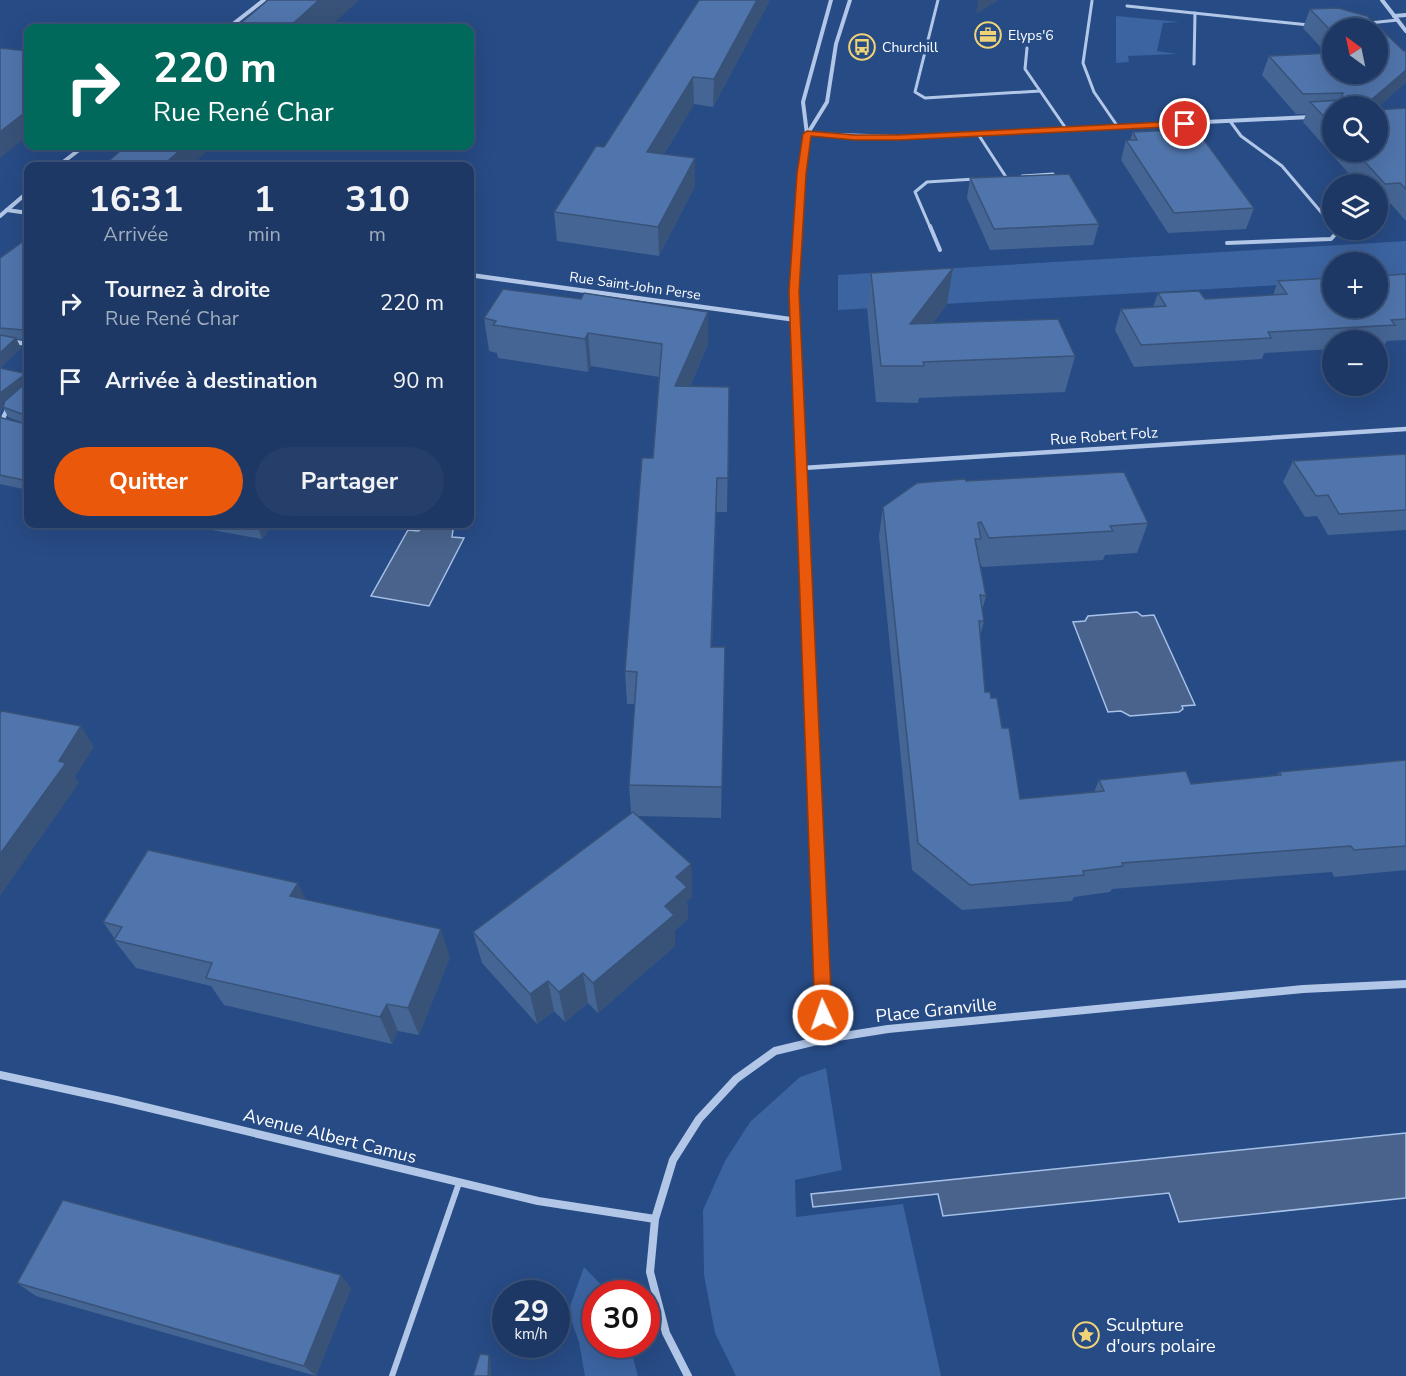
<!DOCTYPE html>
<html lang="fr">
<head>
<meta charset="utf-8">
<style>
  body { margin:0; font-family:"Nunito Sans",sans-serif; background:#253f6a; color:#f1f3f6; height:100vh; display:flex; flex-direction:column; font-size:22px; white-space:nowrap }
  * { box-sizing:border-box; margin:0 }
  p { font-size:20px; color:#a0acbf }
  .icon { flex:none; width:33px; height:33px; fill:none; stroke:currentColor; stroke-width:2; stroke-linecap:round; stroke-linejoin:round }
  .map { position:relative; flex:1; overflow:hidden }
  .panel { position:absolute; left:24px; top:162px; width:450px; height:366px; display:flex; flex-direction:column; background:#1d3864; border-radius:12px; box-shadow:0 6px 24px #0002,0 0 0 2px #3b5278 }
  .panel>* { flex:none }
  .banner { position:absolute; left:24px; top:24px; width:450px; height:126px; border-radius:12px; box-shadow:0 6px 24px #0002,0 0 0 2px #3b5278; background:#00695c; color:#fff; overflow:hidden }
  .needle { width:39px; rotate:327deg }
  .tools { position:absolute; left:1322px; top:18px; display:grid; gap:12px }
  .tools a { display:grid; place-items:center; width:66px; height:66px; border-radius:50%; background:#1d3864; box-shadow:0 6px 24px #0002,0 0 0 2px #3b5278; font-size:30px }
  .speed { position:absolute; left:492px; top:1280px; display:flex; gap:12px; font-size:30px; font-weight:700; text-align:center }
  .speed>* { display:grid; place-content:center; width:78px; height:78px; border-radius:50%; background:#1d3864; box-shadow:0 6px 24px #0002,0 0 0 2px #3b5278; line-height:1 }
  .speed small { font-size:15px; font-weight:400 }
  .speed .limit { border:9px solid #d22; background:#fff; color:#111 }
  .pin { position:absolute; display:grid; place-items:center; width:51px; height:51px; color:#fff; margin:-26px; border:3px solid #fff; border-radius:50%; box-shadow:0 2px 6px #0007 }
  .me { position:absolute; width:66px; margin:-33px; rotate:357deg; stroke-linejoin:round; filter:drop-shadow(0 0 4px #0008) }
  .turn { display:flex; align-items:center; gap:21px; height:126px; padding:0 30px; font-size:27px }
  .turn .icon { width:78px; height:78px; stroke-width:2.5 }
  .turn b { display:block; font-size:42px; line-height:51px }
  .eta { display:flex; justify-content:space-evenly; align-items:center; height:102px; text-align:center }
  .eta b { font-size:36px; font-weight:700; line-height:42px }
  .primary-button { display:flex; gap:12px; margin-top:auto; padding:12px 30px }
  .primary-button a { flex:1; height:69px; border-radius:36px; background:#ea580c; color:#fff; font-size:24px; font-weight:700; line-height:69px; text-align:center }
  .primary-button a+a { background:#253f6a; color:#f1f3f6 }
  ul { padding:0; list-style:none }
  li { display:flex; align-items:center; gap:18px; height:78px; padding:0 30px }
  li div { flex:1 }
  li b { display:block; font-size:22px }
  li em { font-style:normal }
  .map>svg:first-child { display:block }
  .green { fill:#3c64a1 }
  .water { fill:#49638c; stroke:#a6c1e8; stroke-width:1.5 }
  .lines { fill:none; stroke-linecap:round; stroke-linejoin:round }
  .service-far2 { stroke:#b2c7e8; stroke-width:3 }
  .service-far1 { stroke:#b2c7e8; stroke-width:4 }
  .service { stroke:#b2c7e8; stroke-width:6 }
  .minor-far3 { stroke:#b2c7e8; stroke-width:4 }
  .minor-far2 { stroke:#b2c7e8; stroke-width:4.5 }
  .minor-far1 { stroke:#b2c7e8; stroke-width:6 }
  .minor { stroke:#b2c7e8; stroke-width:8 }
  .wall { fill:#456594; fill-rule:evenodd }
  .shaded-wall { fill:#385278 }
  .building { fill:#5075ac; stroke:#385278; stroke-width:1.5 }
  .route { fill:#ea580c; stroke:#983908; stroke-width:1.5 }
  .labels { text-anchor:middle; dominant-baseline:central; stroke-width:5; stroke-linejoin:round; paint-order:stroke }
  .far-poi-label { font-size:14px; fill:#fff; stroke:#274b85; text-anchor:start }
  .far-street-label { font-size:14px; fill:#fff; stroke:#274b85 }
  .street-label { font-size:15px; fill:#fff; stroke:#274b85 }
  .near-street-label { font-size:18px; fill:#fff; stroke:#274b85 }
  .near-poi-label { font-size:18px; fill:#fff; stroke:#274b85; text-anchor:start }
</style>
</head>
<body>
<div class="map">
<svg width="1406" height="1376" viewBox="0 0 1406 1376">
  <rect width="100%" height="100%" fill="#274b85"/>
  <g class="green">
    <polygon points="1116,16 1180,22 1163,23 1157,51 1178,54 1128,56 1129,62 1116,63"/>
    <polygon points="1406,241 1406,278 1377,280 1377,262 1332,262 1332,282 838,310 838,275"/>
    <polygon points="826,1068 842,1170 795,1180 796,1217 903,1204 941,1376 736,1376 715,1333 704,1275 703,1210 725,1161 750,1122 800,1077"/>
    <polygon points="584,1267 609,1293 596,1293 596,1344 629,1344 638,1376 585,1376 579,1342 568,1312"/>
  </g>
  <g class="water">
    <polygon points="429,524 447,524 453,530 452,537 464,538 429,606 371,596 408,530 418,531"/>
    <polygon points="1137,612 1142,616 1154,615 1195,705 1182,706 1183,709 1179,712 1130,716 1121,711 1108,712 1073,622 1085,621 1088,616"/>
    <polygon points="1406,1133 1406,1198 1179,1222 1169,1193 943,1216 938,1194 813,1207 811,1194"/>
  </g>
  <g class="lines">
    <g class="service-far2">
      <polyline points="938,0 915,92 925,98 1040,91"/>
      <polyline points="1092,1 1083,63 1094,92 1118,127"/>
      <polyline points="1127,6 1309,25"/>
      <polyline points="1369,23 1398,20"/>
      <polyline points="1027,48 1025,69 1067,130"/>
      <polyline points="1194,64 1195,13"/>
      <polyline points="1230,121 1241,136 1282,166 1332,225"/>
      <polyline points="978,134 1006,177"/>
      <polyline points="1022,176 1053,174"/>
      <polyline points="930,227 915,192 927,182 975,179"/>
    </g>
    <g class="service-far1">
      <polyline points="930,226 940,250"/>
      <polyline points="1227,243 1331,239 1338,231 1336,230"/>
    </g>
    <polyline class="service" points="392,1376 459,1183"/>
    <g class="minor-far3">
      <polyline points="1382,0 1406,31"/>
      <polyline points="1394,16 1406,15"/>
      <polyline points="228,28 264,0"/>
      <polyline points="808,133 827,102 836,44 850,0"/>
      <polyline points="807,134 899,137 1310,117"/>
      <polyline points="58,166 84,146"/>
      <polyline points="7,210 28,213"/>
      <polyline points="0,216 28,192"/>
      <polyline points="798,227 807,134 803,102 831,0"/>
    </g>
    <g class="minor-far2">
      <polyline points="798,226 794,292 803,519"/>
      <polyline points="470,275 797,320"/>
      <polyline points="0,340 28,344"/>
      <polyline points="8,424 3,418 9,406"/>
      <polyline points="803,468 1406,429"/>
    </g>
    <polyline class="minor-far1" points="803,517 819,894"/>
    <g class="minor">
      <polyline points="819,892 825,1039"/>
      <polyline points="0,1075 116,1100 538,1201 655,1219"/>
      <polyline points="688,1376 666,1333 650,1272 655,1219 673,1160 699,1119 736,1079 775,1051 825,1039 888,1029 1303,989 1406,984"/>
    </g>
  </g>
  <g class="wall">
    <polygon points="699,0 770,0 713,107 694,104 664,154 695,186 659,256 557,241 554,212 604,147"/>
    <path d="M1310,9l96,73 -29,26v-2h-45v46h45l29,-44v113l-15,-17 -14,1v-21h-19l-55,-62 3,-8h-10l-34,-39 7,-19 58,-2 -24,-26zM1332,28l45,46h-45z"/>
    <polygon points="1133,132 1254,208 1246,229 1168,233 1121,160 1126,140 1130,140"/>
    <polygon points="970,178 1099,224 1093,245 990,250 967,198"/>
    <polygon points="28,238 28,340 16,339 21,348 0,368 0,258"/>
    <polygon points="871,273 947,304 933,323 1075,356 1065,392 919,398 918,403 876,402 867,308"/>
    <polygon points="1406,274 1406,340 1387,341 1384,346 1377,347 1377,340 1332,340 1332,349 1264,353 1262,359 1134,367 1115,330 1121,309 1153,307 1158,293 1205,299 1273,295 1278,281"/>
    <polygon points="484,318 708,344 690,386 729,387 727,512 716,512 712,647 725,647 721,818 638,816 691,864 692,897 687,901 688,919 675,930 675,946 598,1013 588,1003 565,1022 554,1011 537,1024 482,963 473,932 631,813 629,785 635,704 627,704 625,671 653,458 659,377 591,366 588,372 498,358 497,353 489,351"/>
    <polygon points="0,368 28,374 28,490 0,484 0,416 2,418 22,423 24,423 8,417 3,407 4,404 0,414"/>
    <polygon points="1406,454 1406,530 1328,535 1317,516 1305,517 1283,482 1293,461"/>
    <polygon points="966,481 1148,523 1137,553 1105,555 1103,560 982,567 980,563 986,596 982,611 984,621 980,636 985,692 1002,728 1020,799 1094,792 1099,780 1191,784 1277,775 1279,772 1406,760 1406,870 1334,877 1332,872 1112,889 1110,892 1074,897 1072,901 962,910 912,870 879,536 883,507"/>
    <polygon points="209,524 272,524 262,539 212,530"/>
    <polygon points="306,899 450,957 419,1035 398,1031 392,1044 224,1005 211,986 136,968 114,940 115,939 103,922"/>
    <polygon points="17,1283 351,1288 316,1376 36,1296"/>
  </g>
  <g class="shaded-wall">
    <polygon points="319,0 359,0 329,28 288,28"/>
    <polygon points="757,0 770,0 713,107 714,79"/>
    <polygon points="978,0 999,0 976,14"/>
    <polygon points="1406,70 1406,82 1377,108 1377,106 1364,106"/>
    <polygon points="693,77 694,104 648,180 647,152"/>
    <polygon points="28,110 28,136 0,158 0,132"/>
    <polygon points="185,146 213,146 191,166 162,166"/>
    <polygon points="695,158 695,186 659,256 658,227"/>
    <polygon points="953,268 947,304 905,360 910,324"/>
    <polygon points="708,312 708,344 675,419 675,386"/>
    <polygon points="28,326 28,339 24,330"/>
    <polygon points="588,333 591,366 588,372 585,339"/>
    <polygon points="16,338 21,348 0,368 0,353"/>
    <polygon points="23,376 28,386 3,405 0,414 0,393"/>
    <polygon points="717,478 716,512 711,679 711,647"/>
    <polygon points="260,524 272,524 262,539 258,527"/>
    <polygon points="81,726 94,747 75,777 79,783 0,896 0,854"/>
    <polygon points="691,864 692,897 687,901 688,919 675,930 675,946 598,1013 593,983 665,906 676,877"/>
    <polygon points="298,883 312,912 290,896"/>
    <polygon points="441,929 450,957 419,1035 408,1008"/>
    <polygon points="583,973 588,1003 565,1022 559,992"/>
    <polygon points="548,981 554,1011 537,1024 530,994"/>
    <polygon points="387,1004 398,1031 392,1044 380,1017"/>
    <polygon points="341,1275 351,1288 316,1376 304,1366"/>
    <polygon points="489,1355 491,1359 491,1376 488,1376"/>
  </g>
  <g class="building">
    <polygon points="268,0 319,0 288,28 235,28"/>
    <polygon points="699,0 757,0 714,79 693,77 647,152 695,158 658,227 554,212 596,146 604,147"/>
    <polygon points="1338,8 1367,16 1404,51 1406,51 1406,70 1364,106 1332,106 1332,125 1310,102 1341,100 1343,93 1303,94 1269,56 1332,53 1332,74 1377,74 1377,28 1332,28 1332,32 1310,9"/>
    <polygon points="0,48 28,51 28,110 0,132"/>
    <polygon points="1406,108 1406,189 1400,183 1385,184 1356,152 1377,152 1377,110"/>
    <polygon points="1196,129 1254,208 1174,213 1126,140 1137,140 1133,132"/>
    <polygon points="126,146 185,146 162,166 116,166 104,165"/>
    <polygon points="1069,174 1099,224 994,229 970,178"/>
    <polygon points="28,238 28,326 24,330 0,328 0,258"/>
    <polygon points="953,268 910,324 1058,319 1075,356 923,362 924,366 881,366 871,273"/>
    <polygon points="1406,274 1406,319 1391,320 1395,325 1268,332 1271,338 1141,345 1121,309 1166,306 1158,293 1199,291 1205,299 1287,294 1278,281 1332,278 1332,308 1377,308 1377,276"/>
    <polygon points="503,289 581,299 584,293 708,312 675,386 729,387 728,478 717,478 711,647 725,647 722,787 629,785 637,672 625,671 642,458 653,458 662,344 588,333 585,339 493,325 496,321 484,318"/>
    <polygon points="0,335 16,338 0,353"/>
    <polygon points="0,368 28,374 28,481 0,475 0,416 2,418 22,423 27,421 25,415 3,407 5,401 27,382 27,378 23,376 0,393"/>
    <polygon points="1406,454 1406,510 1339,514 1328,495 1316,496 1293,461"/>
    <polygon points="1124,472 1148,523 1110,526 1113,531 989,538 981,522 978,523 981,539 975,539 986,596 980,595 984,621 979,621 985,692 990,692 991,698 997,698 1002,728 1009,728 1020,799 1104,791 1099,780 1186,771 1191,784 1281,775 1279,772 1406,760 1406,846 1354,850 1351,846 1122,863 1123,866 1083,871 1084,875 970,885 918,843 883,507 917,483 965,479 966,481"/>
    <polygon points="238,524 260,524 258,527"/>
    <polygon points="2,711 81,726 59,761 66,763 0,854 0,713"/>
    <polygon points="633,812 691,864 676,877 687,887 665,906 674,915 593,983 583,973 559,992 548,981 530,994 473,932"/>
    <polygon points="148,850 298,883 290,896 441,929 408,1008 387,1004 380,1017 206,978 212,963 114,940 122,927 103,922"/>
    <polygon points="63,1200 341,1275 304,1366 17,1283"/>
    <polygon points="480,1354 489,1355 488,1376 473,1376"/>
  </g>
  <polygon class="route" points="1185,121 1188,126 899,140 855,140 811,136 806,174 799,292 832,1015 829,1020 823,1023 817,1020 815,1015 789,292 797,174 803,134 807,131 855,135 899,135"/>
  <defs>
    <g id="office-ring" transform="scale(1.35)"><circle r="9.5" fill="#274b85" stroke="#f0d377" stroke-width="1.5"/><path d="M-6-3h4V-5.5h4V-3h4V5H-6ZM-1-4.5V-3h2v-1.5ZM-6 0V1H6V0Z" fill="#f0d377"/></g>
    <g id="bus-ring" transform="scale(1.35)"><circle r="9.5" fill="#274b85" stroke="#f0d377" stroke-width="1.5"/><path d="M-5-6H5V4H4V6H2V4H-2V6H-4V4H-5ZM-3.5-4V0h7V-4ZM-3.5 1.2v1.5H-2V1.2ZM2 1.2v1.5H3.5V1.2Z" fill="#f0d377"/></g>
    <g id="sight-ring" transform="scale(1.35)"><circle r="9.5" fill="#274b85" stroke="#f0d377" stroke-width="1.5"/><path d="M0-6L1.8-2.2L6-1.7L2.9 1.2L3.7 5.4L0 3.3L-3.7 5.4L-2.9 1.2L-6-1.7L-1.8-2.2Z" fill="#f0d377"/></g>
  </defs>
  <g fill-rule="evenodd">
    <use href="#office-ring" x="988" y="35"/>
    <use href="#bus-ring" x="862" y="47"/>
    <use href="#sight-ring" x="1086" y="1335"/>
  </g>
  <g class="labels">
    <g class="far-poi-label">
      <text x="1008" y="35">Elyps'6</text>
      <text x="882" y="47">Churchill</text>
    </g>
    <g class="far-street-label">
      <text transform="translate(635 286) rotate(8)">Rue Saint-John Perse</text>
    </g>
    <g class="street-label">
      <text transform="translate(1104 436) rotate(-4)">Rue Robert Folz</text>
    </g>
    <g class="near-street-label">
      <text transform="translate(936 1010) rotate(-6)">Place Granville</text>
      <text transform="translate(330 1136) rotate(14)">Avenue Albert Camus</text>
    </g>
    <g class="near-poi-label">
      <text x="1106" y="1325">Sculpture<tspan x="1106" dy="21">d'ours polaire</tspan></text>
    </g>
  </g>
</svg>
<div class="tools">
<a><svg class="needle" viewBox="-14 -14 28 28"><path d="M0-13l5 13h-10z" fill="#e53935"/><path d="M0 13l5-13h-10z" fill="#a0acbf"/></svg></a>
<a><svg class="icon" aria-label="search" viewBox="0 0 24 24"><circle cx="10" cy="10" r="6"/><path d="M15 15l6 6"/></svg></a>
<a><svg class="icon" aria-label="layers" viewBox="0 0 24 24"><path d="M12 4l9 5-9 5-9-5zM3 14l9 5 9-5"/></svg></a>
<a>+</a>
<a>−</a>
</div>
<div class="speed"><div>29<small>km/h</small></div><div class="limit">30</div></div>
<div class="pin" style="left:1185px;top:124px;background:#d93025"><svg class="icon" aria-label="arrive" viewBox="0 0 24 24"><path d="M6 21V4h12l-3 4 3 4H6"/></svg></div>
<svg class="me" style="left:823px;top:1015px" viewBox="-20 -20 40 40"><circle r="17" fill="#ea580c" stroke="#fff" stroke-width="3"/><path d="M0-11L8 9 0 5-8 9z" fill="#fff"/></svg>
<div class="banner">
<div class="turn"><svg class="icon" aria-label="right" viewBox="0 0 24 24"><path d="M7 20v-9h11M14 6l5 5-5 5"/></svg><div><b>220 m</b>Rue René Char</div></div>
</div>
<section class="panel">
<div class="eta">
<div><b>16:31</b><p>Arrivée</p></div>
<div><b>1</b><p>min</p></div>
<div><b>310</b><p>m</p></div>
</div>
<ul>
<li><svg class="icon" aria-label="right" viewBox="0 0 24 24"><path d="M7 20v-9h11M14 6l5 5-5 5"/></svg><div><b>Tournez à droite</b><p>Rue René Char</p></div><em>220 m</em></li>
<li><svg class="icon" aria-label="arrive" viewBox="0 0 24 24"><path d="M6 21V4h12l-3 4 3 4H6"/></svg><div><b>Arrivée à destination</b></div><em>90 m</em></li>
</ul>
<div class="primary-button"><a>Quitter</a><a>Partager</a></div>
</section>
</div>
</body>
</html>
